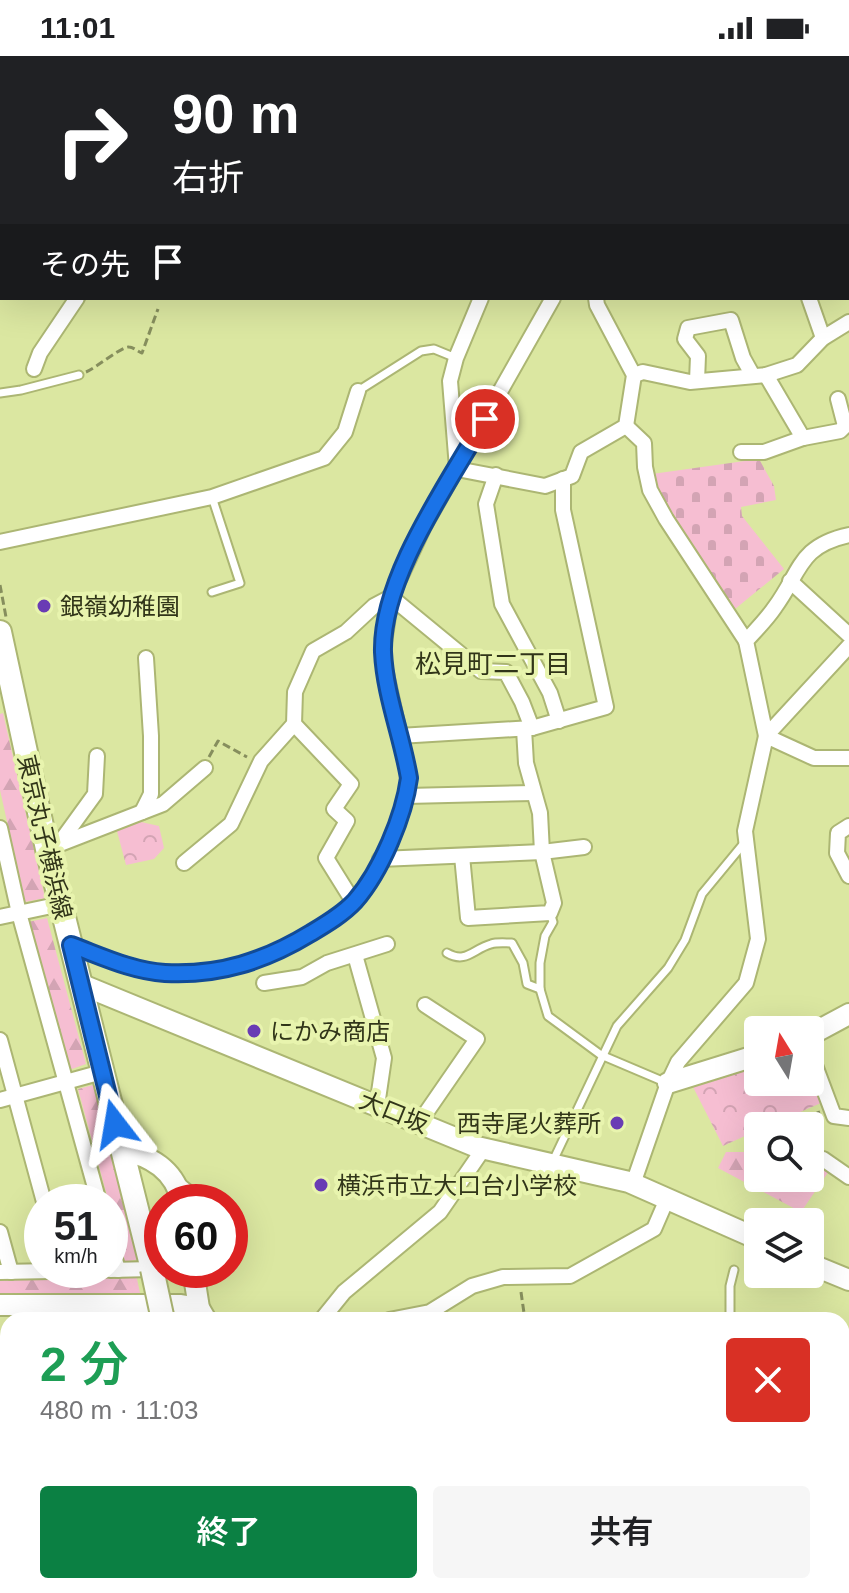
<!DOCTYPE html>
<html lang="ja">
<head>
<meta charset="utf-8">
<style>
  body { margin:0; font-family:Helvetica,"Noto Sans JP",sans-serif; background:#f6f6f6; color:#202124; height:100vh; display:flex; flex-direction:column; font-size:30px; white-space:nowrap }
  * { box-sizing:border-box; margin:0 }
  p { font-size:26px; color:#757577 }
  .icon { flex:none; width:44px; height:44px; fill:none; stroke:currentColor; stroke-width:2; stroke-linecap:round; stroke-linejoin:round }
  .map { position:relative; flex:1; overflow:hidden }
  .drawer { position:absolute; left:0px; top:1256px; width:850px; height:282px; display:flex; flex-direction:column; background:#fff; border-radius:24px 24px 0 0; box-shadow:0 8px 32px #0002 }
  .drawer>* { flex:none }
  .top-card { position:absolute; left:0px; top:0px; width:850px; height:244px; box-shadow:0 8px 32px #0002; background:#202124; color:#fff; overflow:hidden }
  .needle { width:52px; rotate:349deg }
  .tools { position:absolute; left:744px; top:960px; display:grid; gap:16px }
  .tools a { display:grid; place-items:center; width:80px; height:80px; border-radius:8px; background:#fff; box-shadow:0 8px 32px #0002; font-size:40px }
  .speed { position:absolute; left:24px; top:1128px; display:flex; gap:16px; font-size:40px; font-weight:700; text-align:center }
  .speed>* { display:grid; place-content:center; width:104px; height:104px; border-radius:50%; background:#fff; box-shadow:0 8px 32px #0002; line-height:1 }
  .speed small { font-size:20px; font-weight:400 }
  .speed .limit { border:12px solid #d22; background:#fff; color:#111 }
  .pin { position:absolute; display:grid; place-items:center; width:68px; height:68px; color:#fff; margin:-34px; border:4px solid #fff; border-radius:50%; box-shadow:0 2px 8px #0007 }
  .me { position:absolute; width:88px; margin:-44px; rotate:346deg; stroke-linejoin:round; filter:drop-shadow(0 0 6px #0008) }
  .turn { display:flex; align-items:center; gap:28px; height:168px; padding:0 40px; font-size:36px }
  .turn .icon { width:104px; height:104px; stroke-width:2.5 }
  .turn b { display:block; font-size:56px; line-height:68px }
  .then { display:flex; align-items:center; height:76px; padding:0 40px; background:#0003; gap:16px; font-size:30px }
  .round { display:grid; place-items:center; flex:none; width:84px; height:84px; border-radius:8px; background:#f6f6f6 }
  .headline { display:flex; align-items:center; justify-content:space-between; height:136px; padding:0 40px }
  h1 { font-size:48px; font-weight:600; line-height:60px; color:#1e9e55 }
  .action { display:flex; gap:16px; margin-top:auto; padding:16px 40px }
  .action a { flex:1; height:92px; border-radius:8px; background:#0b8043; color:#fff; font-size:32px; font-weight:600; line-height:92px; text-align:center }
  .action a+a { background:#f6f6f6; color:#202124 }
  .status { display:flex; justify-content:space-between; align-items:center; height:56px; padding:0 40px; background:#fff; direction:ltr }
  .status svg { height:22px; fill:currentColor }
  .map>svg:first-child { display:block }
  .forest { fill:url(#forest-firs) }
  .cemetery { fill:url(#cemetery-stones) }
  .park { fill:url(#park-crowns) }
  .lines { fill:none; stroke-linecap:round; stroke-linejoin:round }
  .lane-casing { stroke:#acb673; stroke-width:11 }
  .street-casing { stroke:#acb673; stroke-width:18 }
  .secondary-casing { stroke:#acb673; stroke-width:24 }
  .primary-casing { stroke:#acb673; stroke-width:26 }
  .path { stroke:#868e5d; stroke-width:3; stroke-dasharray:8 4; stroke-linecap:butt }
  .lane { stroke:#fff; stroke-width:7 }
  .street { stroke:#fff; stroke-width:14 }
  .secondary { stroke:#fff; stroke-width:20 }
  .primary { stroke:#fff; stroke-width:22 }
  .primary-bridge-casing { stroke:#acb673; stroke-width:26; stroke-linecap:butt }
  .primary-bridge { stroke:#fff; stroke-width:22 }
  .route-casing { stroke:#114b97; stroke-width:20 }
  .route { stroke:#1a73e8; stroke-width:14 }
  .poi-dot { fill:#693cb4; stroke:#e8f4ae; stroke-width:3 }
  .labels { text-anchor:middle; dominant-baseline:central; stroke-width:8; stroke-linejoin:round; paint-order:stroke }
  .poi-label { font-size:24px; fill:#313519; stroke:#e8f4ae; text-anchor:start }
  .street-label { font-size:24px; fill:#313519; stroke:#e8f4ae }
  .neighbourhood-label { font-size:26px; fill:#313519; stroke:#e8f4ae }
</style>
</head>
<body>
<div class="status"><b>11:01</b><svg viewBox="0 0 49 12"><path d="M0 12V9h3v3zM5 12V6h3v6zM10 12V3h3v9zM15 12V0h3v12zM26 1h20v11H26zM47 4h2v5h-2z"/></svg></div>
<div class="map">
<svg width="849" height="1537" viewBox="0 0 849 1537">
  <defs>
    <pattern id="forest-firs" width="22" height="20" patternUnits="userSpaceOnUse" patternTransform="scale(2)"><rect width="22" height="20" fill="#f6bed2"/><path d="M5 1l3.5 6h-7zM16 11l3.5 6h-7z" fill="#d3a4b4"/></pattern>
    <pattern id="cemetery-stones" width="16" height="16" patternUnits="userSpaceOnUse" patternTransform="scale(2)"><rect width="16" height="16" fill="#f6bed2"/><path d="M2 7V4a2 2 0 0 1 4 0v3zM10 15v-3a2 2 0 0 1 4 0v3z" fill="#d3a4b4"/></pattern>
    <pattern id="park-crowns" width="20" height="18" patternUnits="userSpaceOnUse" patternTransform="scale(2)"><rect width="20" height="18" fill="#f6bed2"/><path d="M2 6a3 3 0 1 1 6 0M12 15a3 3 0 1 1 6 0" fill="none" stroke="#d3a4b4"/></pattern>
  </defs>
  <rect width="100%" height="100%" fill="#dbe7a1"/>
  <g class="forest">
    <polygon points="3,657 45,842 25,846 0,734 0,658"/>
    <polygon points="47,862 86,1008 72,1013 66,1010 28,866"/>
    <polygon points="97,1028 139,1203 125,1206 78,1033"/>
    <polygon points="758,1092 758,1122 810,1122 810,1100 829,1115 801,1156 718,1112 726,1096 751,1096"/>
    <polygon points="136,1218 140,1237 0,1237 0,1220"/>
  </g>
  <path class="cemetery" d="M759,403l15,27 2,14 -35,7 1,9 42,53 -49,40c-33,-39 -71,-85 -83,-135z"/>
  <g class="park">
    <polygon points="141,766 159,770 164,792 154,803 126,809 117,775"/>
    <polygon points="758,1007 758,1026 810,1026 810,1018 821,1047 768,1070 758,1070 758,1074 723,1090 692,1029"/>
  </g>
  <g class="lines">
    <g class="lane-casing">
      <g id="lane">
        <polyline points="141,2 142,0"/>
        <polyline points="432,2 432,0"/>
        <polyline points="848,118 849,119"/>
        <polyline points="358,335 421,295 434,293 456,302"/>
        <polyline points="0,337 21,334 79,319"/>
        <polyline points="212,441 240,527 212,536"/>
        <polyline points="550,857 553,866 545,880 540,907 540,933 548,960 601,999 667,1027"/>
        <path d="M447,897c19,11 26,-4 44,-9 6,-2 14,-1 21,-1l11,20 4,21 13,5"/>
        <polyline points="553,1105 617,970 668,912 685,884 702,838 745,786"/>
        <polyline points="183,1128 192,1135 195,1146"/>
        <polyline points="730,1264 730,1230 734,1214"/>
        <polyline points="842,1415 849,1416"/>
        <polyline points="341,1530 352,1537"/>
        <polyline points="534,1530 534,1537"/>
        <polyline points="759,1530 765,1537"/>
        <polyline points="744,1537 747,1530"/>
      </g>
    </g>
    <g class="street-casing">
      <g id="street">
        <polyline points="43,0 44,2"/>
        <polyline points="848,4 849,3"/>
        <polyline points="0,110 2,109"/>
        <polyline points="848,133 849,132"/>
        <polyline points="809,242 823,282"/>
        <polyline points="34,313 40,297 77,242"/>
        <polyline points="634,319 643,316 690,326 766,319 797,309 823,282 849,266"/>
        <polyline points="766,319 803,382"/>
        <polyline points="697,325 698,300 685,283 688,272 731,264 743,302 753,320"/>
        <polyline points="626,370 644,387 645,411 650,434 666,463 746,585"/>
        <polyline points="741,396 764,396 803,382 840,375 845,370 838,343"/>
        <polyline points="457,412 450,325 456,302 481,242"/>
        <polyline points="457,413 545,430 572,420 581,396 626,370 634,319 597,249 596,242"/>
        <polyline points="496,419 486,448 502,548 550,637 559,665"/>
        <path d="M849,479c-51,11 -48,37 -74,72 -8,12 -19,23 -29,34l20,95 48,22h35"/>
        <polyline points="0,486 212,441 324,402 345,376 358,335"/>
        <polyline points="790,525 849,579"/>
        <polyline points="294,668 351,728 334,753 347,765 326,802 354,847"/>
        <polyline points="399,680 532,672 606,651 563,454 563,423"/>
        <polyline points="407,740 533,737"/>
        <polyline points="142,756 151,738 151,680 146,602"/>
        <polyline points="849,770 838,777 837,797 849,820"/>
        <polyline points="0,772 19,857 99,1146"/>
        <polyline points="58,789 95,738 97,700"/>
        <polyline points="47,793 163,748 205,712"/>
        <polyline points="462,800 468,862 550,857 554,847 542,796 540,757 526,707 524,673"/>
        <polyline points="380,803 542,796 584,791"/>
        <polyline points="184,807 231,768 261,705 294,668 295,636 313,595 346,576 374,550 391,541 481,615 506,616 522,646 532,672"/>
        <polyline points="0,861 61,848"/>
        <path d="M71,889c30,11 62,27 94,28 54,3 100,-12 146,-40 15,-9 32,-19 44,-32 26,-30 49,-84 54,-123l-24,-109 -2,-20 8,-52 33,-71 129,-228"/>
        <polyline points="355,899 384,1002 377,1050"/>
        <polyline points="264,927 302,921 327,907 387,888"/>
        <polyline points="0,984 44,1146"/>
        <polyline points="810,996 834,1060 849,1062"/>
        <polyline points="0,1044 102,1016"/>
        <polyline points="419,1067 477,983 425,949"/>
        <polyline points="823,1103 849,1121"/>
        <polyline points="633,1128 668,1027 678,1006 746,927 758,883 745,775 766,680 849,590"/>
        <polyline points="0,1176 11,1216"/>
        <polyline points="110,1185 118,1214"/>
        <polyline points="110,1214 152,1213"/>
        <polyline points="0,1216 105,1214"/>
        <polyline points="323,1262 344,1236 440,1156 484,1092"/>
        <polyline points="389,1264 430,1256 472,1230 503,1221 570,1220 654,1173 667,1143"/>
        <polyline points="0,1322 8,1321"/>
        <polyline points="0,1408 8,1408"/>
        <polyline points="106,1537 107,1530"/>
        <polyline points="223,1537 225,1530"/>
      </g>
    </g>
    <g class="secondary-casing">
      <g id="secondary">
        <polyline points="80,928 477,1091 629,1126 758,1183"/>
        <polyline points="810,979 849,958"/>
        <polyline points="668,1027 758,999"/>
        <path d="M122,1094c29,6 53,20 60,52"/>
        <polyline points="810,1208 849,1224"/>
        <polyline points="193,1214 199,1252 206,1264"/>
        <polyline points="0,1249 181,1249 199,1252"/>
        <polyline points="641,1530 652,1537"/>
      </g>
    </g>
    <g class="primary-casing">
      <g id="primary">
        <polyline points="0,576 47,793 152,1213"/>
        <polyline points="37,1537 44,1530"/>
      </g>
    </g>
    <g class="path">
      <polyline points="294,0 294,2"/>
      <polyline points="499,2 499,0"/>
      <path d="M86,316c10,-4 36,-26 43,-25 4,0 8,4 13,6l16,-44"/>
      <polyline points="0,529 6,561"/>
      <polyline points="209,701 218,685 247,701"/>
      <polyline points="783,1070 820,1056"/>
      <polyline points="110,1164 117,1174"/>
      <polyline points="521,1236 525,1264"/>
      <polyline points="842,1510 849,1512"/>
    </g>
    <use href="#lane" class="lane"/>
    <use href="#street" class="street"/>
    <use href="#secondary" class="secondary"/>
    <use href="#primary" class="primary"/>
    <g class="primary-bridge-casing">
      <polyline id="primary-bridge" points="152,1213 163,1264"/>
    </g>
    <use href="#primary-bridge" class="primary-bridge"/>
  </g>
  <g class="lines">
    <g class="route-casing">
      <path id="route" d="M115,1068l-44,-179c30,11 61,26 94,28 54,3 100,-12 146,-40 15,-9 32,-19 44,-32 26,-30 49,-85 54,-123 -7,-42 -24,-83 -26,-126 -2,-75 66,-169 102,-233"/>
    </g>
    <use href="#route" class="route"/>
  </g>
  <g class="poi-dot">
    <circle cx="44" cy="550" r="8"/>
    <circle cx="254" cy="975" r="8"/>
    <circle cx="617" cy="1067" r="8"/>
    <circle cx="321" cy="1129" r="8"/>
  </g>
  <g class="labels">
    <g class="poi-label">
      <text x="60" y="550">銀嶺幼稚園</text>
      <text x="270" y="975">にかみ商店</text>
      <text x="601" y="1067" text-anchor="end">西寺尾火葬所</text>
      <text x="337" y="1129">横浜市立大口台小学校</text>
    </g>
    <g class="street-label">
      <text transform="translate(45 781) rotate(77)">東京丸子横浜線</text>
      <text transform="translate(394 1056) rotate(22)">大口坂</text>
    </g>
    <g class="neighbourhood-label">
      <text x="493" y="608">松見町二丁目</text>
    </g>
  </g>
</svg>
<div class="tools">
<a><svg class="needle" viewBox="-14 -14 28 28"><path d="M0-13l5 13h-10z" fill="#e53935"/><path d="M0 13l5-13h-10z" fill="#757577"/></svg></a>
<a><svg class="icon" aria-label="search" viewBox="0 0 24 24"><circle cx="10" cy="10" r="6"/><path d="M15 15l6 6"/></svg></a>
<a><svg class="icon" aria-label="layers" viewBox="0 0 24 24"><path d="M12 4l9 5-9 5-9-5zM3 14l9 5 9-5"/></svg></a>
</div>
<div class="speed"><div>51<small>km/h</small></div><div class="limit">60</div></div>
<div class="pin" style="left:485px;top:363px;background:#d93025"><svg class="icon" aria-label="arrive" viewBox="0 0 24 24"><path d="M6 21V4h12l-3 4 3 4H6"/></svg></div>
<svg class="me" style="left:115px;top:1068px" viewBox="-20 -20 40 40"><path d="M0-17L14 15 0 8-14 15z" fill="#1a73e8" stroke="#fff" stroke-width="4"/></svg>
<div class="top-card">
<div class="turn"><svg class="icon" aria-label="right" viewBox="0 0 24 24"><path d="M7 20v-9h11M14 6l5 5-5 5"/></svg><div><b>90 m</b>右折</div></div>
<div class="then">その先<svg class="icon" aria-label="arrive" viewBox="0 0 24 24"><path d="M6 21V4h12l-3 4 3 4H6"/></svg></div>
</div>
<section class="drawer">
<div class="headline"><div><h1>2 分</h1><p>480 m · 11:03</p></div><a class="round" style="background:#d93025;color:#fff"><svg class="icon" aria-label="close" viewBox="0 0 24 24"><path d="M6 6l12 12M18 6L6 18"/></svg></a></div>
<div class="action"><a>終了</a><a>共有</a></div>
</section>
</div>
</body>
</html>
